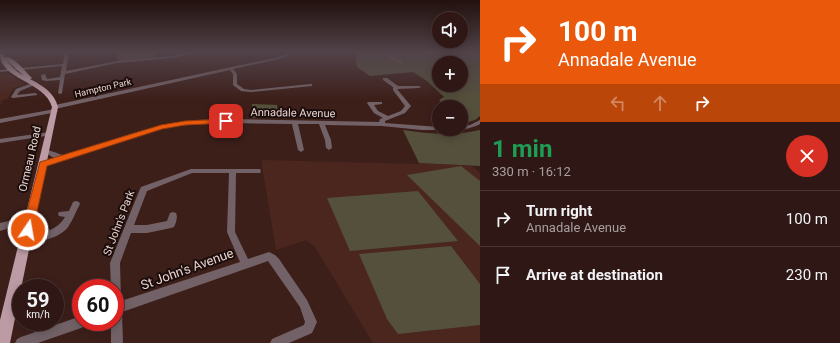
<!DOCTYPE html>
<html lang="en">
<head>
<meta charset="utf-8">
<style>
  body { margin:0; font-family:Roboto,sans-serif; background:#36201d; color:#f1f3f6; height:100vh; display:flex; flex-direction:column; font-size:15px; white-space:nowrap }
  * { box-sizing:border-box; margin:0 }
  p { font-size:13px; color:#a79fa0 }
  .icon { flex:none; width:22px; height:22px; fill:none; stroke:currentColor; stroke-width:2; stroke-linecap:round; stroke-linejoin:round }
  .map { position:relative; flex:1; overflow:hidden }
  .side { display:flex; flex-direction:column; background:#2e1714; width:360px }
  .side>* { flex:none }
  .guide { background:#ea580c; color:#fff; overflow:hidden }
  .tools { position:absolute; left:432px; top:12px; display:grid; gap:8px }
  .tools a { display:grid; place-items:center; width:36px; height:36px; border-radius:50%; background:#2e1714; box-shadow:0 2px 10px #0003,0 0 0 1px #493634; font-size:20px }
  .speed { position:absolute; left:12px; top:279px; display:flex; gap:8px; font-size:20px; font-weight:700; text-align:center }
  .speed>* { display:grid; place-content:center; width:52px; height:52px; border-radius:50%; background:#2e1714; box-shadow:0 2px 10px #0003,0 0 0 1px #493634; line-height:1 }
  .speed small { font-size:10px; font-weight:400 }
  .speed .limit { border:6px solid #d22; background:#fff; color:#111 }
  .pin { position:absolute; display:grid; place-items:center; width:34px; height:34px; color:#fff; margin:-17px; border-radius:8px; box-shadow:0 2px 6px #0006 }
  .me { position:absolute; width:44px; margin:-22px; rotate:12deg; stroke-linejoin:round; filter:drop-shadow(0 0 3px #0008) }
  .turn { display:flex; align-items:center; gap:14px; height:84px; padding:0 12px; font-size:18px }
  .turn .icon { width:52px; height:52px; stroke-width:2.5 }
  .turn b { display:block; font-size:28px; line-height:34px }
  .lanes { display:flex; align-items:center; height:38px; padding:0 12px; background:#0003; justify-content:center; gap:20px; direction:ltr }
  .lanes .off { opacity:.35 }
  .round { display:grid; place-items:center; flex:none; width:42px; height:42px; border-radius:21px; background:#36201d }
  .summary { display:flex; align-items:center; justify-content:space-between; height:68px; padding:0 12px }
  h1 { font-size:24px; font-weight:700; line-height:30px; color:#1e9e55 }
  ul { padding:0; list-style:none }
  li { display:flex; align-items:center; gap:12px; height:56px; padding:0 12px; border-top:1px solid #493634 }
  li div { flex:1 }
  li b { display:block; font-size:15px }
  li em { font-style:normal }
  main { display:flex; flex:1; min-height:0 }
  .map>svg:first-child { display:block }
  .built { fill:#4a261f }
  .green { fill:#55503c; fill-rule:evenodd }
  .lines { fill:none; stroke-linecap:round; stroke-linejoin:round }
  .minor { fill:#726267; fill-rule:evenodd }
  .major { fill:#bc9ba5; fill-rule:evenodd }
  .route { fill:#ea580c; stroke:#983908 }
  .labels { text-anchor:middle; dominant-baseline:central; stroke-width:4; stroke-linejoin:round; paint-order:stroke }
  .far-street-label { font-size:9px; fill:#e8d3cf; stroke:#1b0d0b }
  .street-label { font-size:11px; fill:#e8d3cf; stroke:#1b0d0b }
  .near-street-label { font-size:13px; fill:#e8d3cf; stroke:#1b0d0b }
</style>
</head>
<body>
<main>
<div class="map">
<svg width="480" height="343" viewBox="0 0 480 343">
  <rect width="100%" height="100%" fill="#3d1f1a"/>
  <g class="built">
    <polygon points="0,74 11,75 25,85 13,88 8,99 3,100 0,106"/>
    <polygon points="261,160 419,164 419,163 472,166 480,173 480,343 373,343 315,247 306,240 276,250"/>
  </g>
  <g class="green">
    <polygon points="122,51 161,51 153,58 118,61 117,55"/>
    <path d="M355,51h125v65l-5,4 -13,4 -1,-17h-15l-7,-7 5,-3 -17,-16 -14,-9 -43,4 -13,-9zM439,63h22v22h-22z"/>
    <polygon points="252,104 277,105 279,118 252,118"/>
    <path d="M403,130c26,4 51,6 77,0v36l-61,-3z"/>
    <polygon points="461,166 480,181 480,246 407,175"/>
    <polygon points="418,191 458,241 350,251 327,198"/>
    <polygon points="451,246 480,284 480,325 398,334 387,319 359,254"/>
  </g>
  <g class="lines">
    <g class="minor">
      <polygon points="34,51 60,51 35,53 33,52"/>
      <polygon points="65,51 69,51 66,71 117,61 173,56 195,51 203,51 173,58 117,63 65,74 62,93 60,94 58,93 60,80 46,81 42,80 41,75 45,74 47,79 60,77 62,66 0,72 0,70 63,64"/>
      <polygon points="292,51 297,51 280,59 233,69 237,74 237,84 244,89 251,90 310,84 312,84 312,86 251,92 241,91 233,85 233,74 230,70 55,109 52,107 55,105 278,57"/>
      <polygon points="390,51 394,51 398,55 393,57 402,61 402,63 400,63 389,58 389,56 393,55"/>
      <path d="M383,78h4l11,8h21l2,1 -2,1 -22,1 14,17 -6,7 -20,8v2l54,4v2h15l-1,1h-31l-40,-4 -57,-1 6,15 1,8 -3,2 -3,-2 -1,-8 -6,-16h-21l6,26 -3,2 -3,-2 -6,-26 -66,-1 -29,1 -25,3 -31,7 -96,32h-4l-1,-2 1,-2 13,-4 -10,-6 -1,-1 1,-1c5,-1 13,4 19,5l74,-23 35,-9 25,-3 29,-1 153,3 1,-3 3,-1 -9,-5 -7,-10 1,-1h14v2l-8,1 4,6 10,5 13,-5 4,-5 -12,-16v-3l-10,-7z"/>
      <polygon points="35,82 37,83 37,84 20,91 17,95 35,93 37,94 37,95 13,98 11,97 16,89"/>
      <polygon points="55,109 58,111 57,112 0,123 0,119"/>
      <path d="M480,120v4c-6,3 -14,6 -21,5h2v-3l9,-1z"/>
      <polygon points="50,132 52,133 52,135 0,143 0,139"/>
      <path d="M191,169h69l1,2 -1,2h-24l-1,59 13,27 21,-7 6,3 4,4 28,41 10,22 -5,11 -23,10h-19l2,-4 32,-14 1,-3 -5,-15 -32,-46 -146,51 1,31h-12v-21h4v-34h-4l-1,-25 30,-74 1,-2zM192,173h37l-2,59 13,30 -119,39 -1,-38 11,-30h16l24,-5 3,-1c2,-4 4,-10 2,-14l-3,-1 -3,1 -3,8 -20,4h-13l13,-34z"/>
      <path d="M76,201l3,1 1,2c-4,7 -7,16 -12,23 -9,12 -29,14 -43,18l-3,-1 -1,-3 1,-3c15,-5 34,-5 43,-21l-6,-1 -1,-2 1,-2 10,-1 4,-9z"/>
      <polygon points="30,216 33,217 34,219 33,221 0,231 0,223"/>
      <polygon points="81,316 81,322 87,322 85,326 81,328 38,343 15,343 17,339 21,337"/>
    </g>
    <path class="major" d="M0,54h3l1,3c10,-1 20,13 27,20l1,1 -2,1c13,7 24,13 28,28l-48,236h-10v-23l52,-213c-7,-26 -52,-27 -52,-53zM6,60l18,16 -9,-6z"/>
  </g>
  <linearGradient id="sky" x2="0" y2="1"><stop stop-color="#22110e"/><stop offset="0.52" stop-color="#514249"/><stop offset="1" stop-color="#514249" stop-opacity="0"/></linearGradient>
  <rect width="480" height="99" fill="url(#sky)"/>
  <polygon class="route" points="226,119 229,121 228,123 185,125 162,129 47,166 33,230 32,233 28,235 24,233 22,230 40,162 161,125 185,121"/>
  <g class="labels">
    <g class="far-street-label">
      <text transform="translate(103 88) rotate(-13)">Hampton Park</text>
    </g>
    <g class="street-label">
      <text transform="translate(293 113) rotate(1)">Annadale Avenue</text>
      <text transform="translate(30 159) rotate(-77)">Ormeau Road</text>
      <text transform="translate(119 223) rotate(-69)">St John's Park</text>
    </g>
    <g class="near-street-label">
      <text transform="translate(187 269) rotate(-20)">St John's Avenue</text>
    </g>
  </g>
</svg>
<div class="tools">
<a><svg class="icon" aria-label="sound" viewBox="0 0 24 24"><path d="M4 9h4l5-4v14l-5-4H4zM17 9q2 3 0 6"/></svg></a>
<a>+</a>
<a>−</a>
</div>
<div class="speed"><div>59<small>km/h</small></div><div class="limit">60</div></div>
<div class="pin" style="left:226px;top:121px;background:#d93025"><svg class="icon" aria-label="arrive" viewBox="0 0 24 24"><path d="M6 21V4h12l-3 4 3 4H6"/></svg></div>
<svg class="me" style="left:28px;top:230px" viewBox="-20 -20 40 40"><circle r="17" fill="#ea580c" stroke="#fff" stroke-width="3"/><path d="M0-11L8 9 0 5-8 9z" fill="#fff"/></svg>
</div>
<section class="side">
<div class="guide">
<div class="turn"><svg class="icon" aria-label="right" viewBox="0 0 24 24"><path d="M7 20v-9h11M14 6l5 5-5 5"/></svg><div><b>100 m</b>Annadale Avenue</div></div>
<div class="lanes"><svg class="icon off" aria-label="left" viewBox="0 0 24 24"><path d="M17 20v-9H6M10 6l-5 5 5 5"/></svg><svg class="icon off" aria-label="ahead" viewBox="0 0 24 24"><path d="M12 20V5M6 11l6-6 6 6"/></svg><svg class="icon" aria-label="right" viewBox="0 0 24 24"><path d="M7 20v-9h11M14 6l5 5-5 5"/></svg></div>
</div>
<div class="summary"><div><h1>1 min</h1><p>330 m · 16:12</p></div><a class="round" style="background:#d93025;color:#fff"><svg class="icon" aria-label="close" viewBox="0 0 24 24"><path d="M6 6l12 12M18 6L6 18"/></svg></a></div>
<ul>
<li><svg class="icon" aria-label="right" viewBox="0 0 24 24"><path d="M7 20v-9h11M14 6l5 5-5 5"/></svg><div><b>Turn right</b><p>Annadale Avenue</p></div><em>100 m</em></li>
<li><svg class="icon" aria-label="arrive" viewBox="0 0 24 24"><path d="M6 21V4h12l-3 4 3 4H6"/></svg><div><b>Arrive at destination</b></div><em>230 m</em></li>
</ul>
</section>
</main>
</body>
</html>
